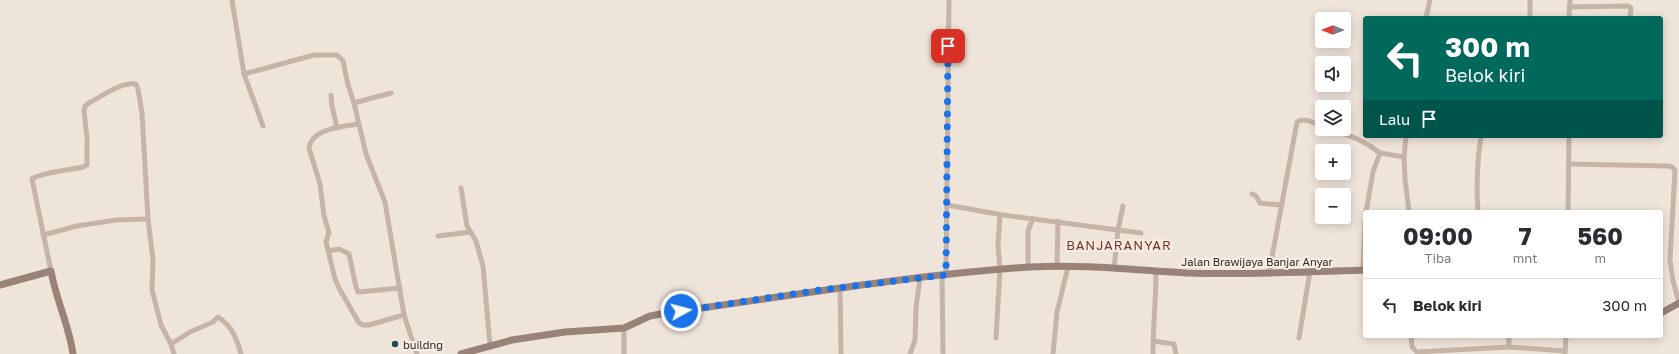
<!DOCTYPE html>
<html lang="id">
<head>
<meta charset="utf-8">
<style>
  body { margin:0; font-family:"Golos Text",sans-serif; background:#f2f2f3; color:#2b2b33; height:100vh; display:flex; flex-direction:column; font-size:15px; white-space:nowrap }
  * { box-sizing:border-box; margin:0 }
  p { font-size:13px; color:#7c7c81 }
  .icon { flex:none; width:22px; height:22px; fill:none; stroke:currentColor; stroke-width:2; stroke-linecap:round; stroke-linejoin:round }
  .map { position:relative; flex:1; overflow:hidden }
  .details { position:absolute; left:1363px; top:210px; width:300px; height:128px; display:flex; flex-direction:column; background:#fff; border-radius:4px; box-shadow:0 2px 10px #0003 }
  .details>* { flex:none }
  .hud { position:absolute; left:1363px; top:16px; width:300px; height:122px; border-radius:4px; box-shadow:0 2px 10px #0003; background:#00695c; color:#fff; overflow:hidden }
  .needle { width:26px; rotate:270deg }
  .buttons { position:absolute; left:1315px; top:12px; display:grid; gap:8px }
  .buttons a { display:grid; place-items:center; width:36px; height:36px; border-radius:4px; background:#fff; box-shadow:0 2px 10px #0003; font-size:20px }
  .pin { position:absolute; display:grid; place-items:center; width:34px; height:34px; color:#fff; margin:-17px; border-radius:8px; box-shadow:0 2px 6px #0006 }
  .me { position:absolute; width:44px; margin:-22px; rotate:83deg; stroke-linejoin:round; filter:drop-shadow(0 0 3px #0008) }
  .turn { display:flex; align-items:center; gap:14px; height:84px; padding:0 16px; font-size:18px }
  .turn .icon { width:52px; height:52px; stroke-width:2.5 }
  .turn b { display:block; font-size:28px; line-height:34px }
  .then { display:flex; align-items:center; height:38px; padding:0 16px; background:#0003; gap:8px; font-size:15px }
  .eta { display:flex; justify-content:space-evenly; align-items:center; height:68px; text-align:center }
  .eta b { font-size:24px; font-weight:700; line-height:28px }
  ul { padding:0; list-style:none }
  li { display:flex; align-items:center; gap:12px; height:52px; padding:0 16px; border-top:1px solid #e1e1e2 }
  li div { flex:1 }
  li b { display:block; font-size:15px }
  li em { font-style:normal }
  .map>svg:first-child { display:block }
  .lines { fill:none; stroke-linecap:round; stroke-linejoin:round }
  .street { stroke:#c6b4a7; stroke-width:5 }
  .secondary { stroke:#998378; stroke-width:7 }
  .route { stroke:#1a73e8; stroke-width:7; stroke-dasharray:0 12.6 }
  .poi-dot { fill:#204f51; stroke:#f7eee5; stroke-width:1.5 }
  .labels { text-anchor:middle; dominant-baseline:central; stroke-width:4; stroke-linejoin:round; paint-order:stroke }
  .street-label { font-size:11px; fill:#332a27; stroke:#f7eee5 }
  .poi-label { font-size:11px; fill:#332a27; stroke:#f7eee5; text-anchor:start }
  .quarter-label { font-size:13px; letter-spacing:1px; fill:#7b3826; stroke:#f7eee5 }
</style>
</head>
<body>
<div class="map">
<svg width="1679" height="354" viewBox="0 0 1679 354">
  <rect width="100%" height="100%" fill="#efe4da"/>
  <g class="lines">
    <g class="street">
      <polyline points="232,0 244,74 263,126"/>
      <polyline points="1569,7 1628,6 1631,8 1630,18"/>
      <polyline points="1426,18 1430,0"/>
      <polyline points="1530,18 1530,0"/>
      <polyline points="1569,18 1570,0"/>
      <polyline points="244,74 314,55 337,55 343,61 348,85 354,103 366,154 385,202 404,315 417,354"/>
      <polyline points="331,95 332,106 337,128"/>
      <polyline points="354,103 391,93"/>
      <path d="M358,124c-16,3 -46,4 -49,24l11,36 4,32 5,16 -3,10 9,37 4,9 20,35 4,2h6l35,-10"/>
      <path d="M1330,129c18,5 35,12 50,24"/>
      <polyline points="1404,157 1405,179 1409,212"/>
      <polyline points="1569,164 1668,166 1672,167 1675,170 1670,260 1673,281 1679,302"/>
      <polyline points="461,188 467,226 476,241 483,266 490,345"/>
      <polyline points="1252,194 1256,196 1260,203 1281,205"/>
      <polyline points="947,205 1003,215 1141,233"/>
      <polyline points="1366,212 1373,172 1380,153 1404,157 1406,136"/>
      <path d="M1478,212c-2,-26 -1,-50 3,-76"/>
      <polyline points="1568,212 1569,136"/>
      <path d="M43,235l34,-9 39,-6 32,-1 5,41 -1,30 9,35 10,19 19,-12 23,-10 5,-5c14,9 19,22 23,37"/>
      <polyline points="438,236 471,232"/>
      <polyline points="329,251 339,249 349,254 356,287 358,292 400,288"/>
      <polyline points="1057,267 1058,221"/>
      <polyline points="1028,268 1028,231 1033,218"/>
      <polyline points="1114,268 1118,230 1123,206"/>
      <polyline points="1363,270 1365,221"/>
      <path d="M51,271l-19,-92c9,-7 39,-9 51,-12l4,-2v-27l-3,-27 1,-5 4,-3c14,-7 31,-21 47,-19l2,5 4,24 6,106"/>
      <path d="M1269,273l28,-151c8,-5 17,1 25,4"/>
      <polyline points="942,275 943,354"/>
      <polyline points="946,275 949,0"/>
      <polyline points="840,288 841,354"/>
      <polyline points="624,328 624,354"/>
      <polyline points="1411,336 1412,347 1417,352 1509,347"/>
      <polyline points="1509,336 1509,347 1565,351"/>
      <polyline points="996,338 1000,269 998,245 1000,215"/>
      <polyline points="1299,338 1310,271"/>
      <polyline points="1153,341 1174,344 1176,354"/>
      <polyline points="171,344 174,354"/>
      <polyline points="1565,353 1566,336"/>
      <polyline points="910,354 915,340 916,307 920,278"/>
      <polyline points="1053,354 1057,312 1068,267"/>
      <path d="M1153,354c0,-28 3,-55 3,-83"/>
    </g>
    <g class="secondary">
      <path d="M0,285l51,-14c5,29 18,54 22,83"/>
      <polyline points="1661,313 1679,303"/>
      <path d="M461,354l51,-14 53,-8 59,-4 26,-12 22,-4c119,-16 238,-37 358,-45 52,-3 104,3 157,6 59,2 119,-1 178,-3"/>
    </g>
  </g>
  <g class="lines">
    <polyline class="route" points="681,311 820,290 946,275 948,46"/>
  </g>
  <circle class="poi-dot" cx="395" cy="344" r="4"/>
  <g class="labels">
    <g class="street-label">
      <text x="1257" y="261">Jalan Brawijaya Banjar Anyar</text>
    </g>
    <g class="poi-label">
      <text x="403" y="344">buildng</text>
    </g>
    <g class="quarter-label">
      <text x="1119" y="245">BANJARANYAR</text>
    </g>
  </g>
</svg>
<div class="buttons">
<a><svg class="needle" viewBox="-14 -14 28 28"><path d="M0-13l5 13h-10z" fill="#e53935"/><path d="M0 13l5-13h-10z" fill="#7c7c81"/></svg></a>
<a><svg class="icon" aria-label="sound" viewBox="0 0 24 24"><path d="M4 9h4l5-4v14l-5-4H4zM17 9q2 3 0 6"/></svg></a>
<a><svg class="icon" aria-label="layers" viewBox="0 0 24 24"><path d="M12 4l9 5-9 5-9-5zM3 14l9 5 9-5"/></svg></a>
<a>+</a>
<a>−</a>
</div>
<div class="pin" style="left:948px;top:46px;background:#d93025"><svg class="icon" aria-label="arrive" viewBox="0 0 24 24"><path d="M6 21V4h12l-3 4 3 4H6"/></svg></div>
<svg class="me" style="left:681px;top:311px" viewBox="-20 -20 40 40"><circle r="17" fill="#1a73e8" stroke="#fff" stroke-width="3"/><path d="M0-11L8 9 0 5-8 9z" fill="#fff"/></svg>
<div class="hud">
<div class="turn"><svg class="icon" aria-label="left" viewBox="0 0 24 24"><path d="M17 20v-9H6M10 6l-5 5 5 5"/></svg><div><b>300 m</b>Belok kiri</div></div>
<div class="then">Lalu<svg class="icon" aria-label="arrive" viewBox="0 0 24 24"><path d="M6 21V4h12l-3 4 3 4H6"/></svg></div>
</div>
<section class="details">
<div class="eta">
<div><b>09:00</b><p>Tiba</p></div>
<div><b>7</b><p>mnt</p></div>
<div><b>560</b><p>m</p></div>
</div>
<ul>
<li><svg class="icon" aria-label="left" viewBox="0 0 24 24"><path d="M17 20v-9H6M10 6l-5 5 5 5"/></svg><div><b>Belok kiri</b></div><em>300 m</em></li>
</ul>
</section>
</div>
</body>
</html>
